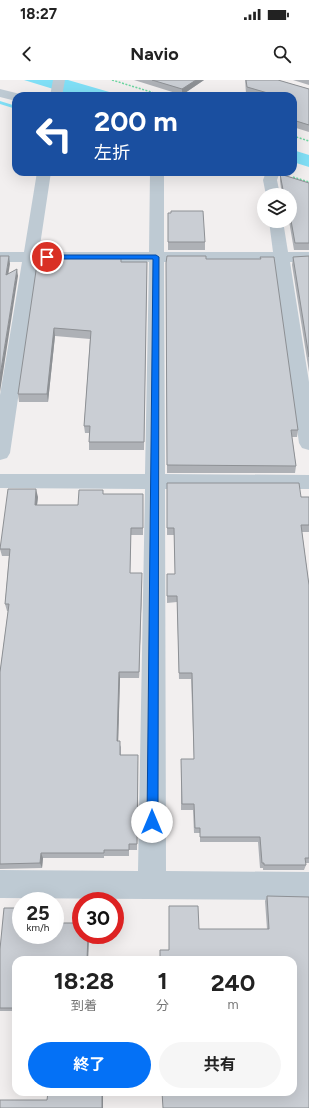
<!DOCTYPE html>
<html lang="ja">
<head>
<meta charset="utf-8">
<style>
  body { margin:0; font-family:Figtree,"Noto Sans JP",sans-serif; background:#f6f6f6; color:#222; height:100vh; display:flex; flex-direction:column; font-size:15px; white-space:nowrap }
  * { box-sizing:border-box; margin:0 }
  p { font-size:13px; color:#767676 }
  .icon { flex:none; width:22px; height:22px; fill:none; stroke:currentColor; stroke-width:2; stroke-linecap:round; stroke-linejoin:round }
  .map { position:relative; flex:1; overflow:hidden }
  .drawer { position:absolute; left:12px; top:876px; width:285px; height:140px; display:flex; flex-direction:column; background:#fff; border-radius:12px; box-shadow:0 4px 16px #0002 }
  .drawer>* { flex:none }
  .hud { position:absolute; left:12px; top:12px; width:285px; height:84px; border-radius:12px; box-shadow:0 4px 16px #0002; background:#1a4fa0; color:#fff; overflow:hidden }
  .buttons { position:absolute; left:257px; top:108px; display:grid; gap:8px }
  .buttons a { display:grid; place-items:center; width:40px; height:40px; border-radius:50%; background:#fff; box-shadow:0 4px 16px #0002; font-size:20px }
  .speed { position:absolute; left:12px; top:812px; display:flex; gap:8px; font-size:20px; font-weight:700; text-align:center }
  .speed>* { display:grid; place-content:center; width:52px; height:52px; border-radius:50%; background:#fff; box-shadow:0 4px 16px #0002; line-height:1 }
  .speed small { font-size:10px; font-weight:400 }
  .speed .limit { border:6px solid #d22; background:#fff; color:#111 }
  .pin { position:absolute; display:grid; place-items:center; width:34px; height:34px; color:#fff; margin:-17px; border:2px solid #fff; border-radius:50%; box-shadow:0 1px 4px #0007 }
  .me { position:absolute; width:44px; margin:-22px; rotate:0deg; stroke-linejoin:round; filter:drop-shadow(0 0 3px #0008) }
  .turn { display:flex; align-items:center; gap:14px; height:84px; padding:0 16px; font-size:18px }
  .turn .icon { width:52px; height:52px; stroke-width:2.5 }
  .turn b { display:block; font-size:28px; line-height:34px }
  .eta { display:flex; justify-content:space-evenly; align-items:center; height:68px; text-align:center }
  .eta b { font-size:24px; font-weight:700; line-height:28px }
  .primary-button { display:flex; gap:8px; margin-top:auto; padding:8px 16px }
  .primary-button a { flex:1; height:46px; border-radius:24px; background:#0471f6; color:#fff; font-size:16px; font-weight:700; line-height:46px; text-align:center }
  .primary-button a+a { background:#f6f6f6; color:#222 }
  .status { display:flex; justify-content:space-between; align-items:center; height:28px; padding:0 20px; background:#fff; direction:ltr }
  .status svg { height:11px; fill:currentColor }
  header { display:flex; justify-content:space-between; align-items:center; height:52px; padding:0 16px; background:#fff; font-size:18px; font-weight:700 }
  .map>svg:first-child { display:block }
  .water { fill:#80dff6 }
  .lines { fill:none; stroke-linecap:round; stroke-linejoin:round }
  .stream { fill:#80dff6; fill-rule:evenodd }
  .path { stroke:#6cd6a1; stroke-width:1.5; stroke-dasharray:2 1.5; stroke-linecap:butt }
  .minor { fill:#becad3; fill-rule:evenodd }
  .wall { fill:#aeb1b6 }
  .shaded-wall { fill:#8d9094 }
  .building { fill:#caced4; stroke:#8d9094 }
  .route { fill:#0471f6; stroke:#0349a0 }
</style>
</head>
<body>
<div class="status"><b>18:27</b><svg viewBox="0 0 49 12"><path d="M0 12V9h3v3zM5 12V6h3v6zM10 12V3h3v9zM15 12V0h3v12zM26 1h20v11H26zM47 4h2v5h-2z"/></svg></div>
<header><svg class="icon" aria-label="back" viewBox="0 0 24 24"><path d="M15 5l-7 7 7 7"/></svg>Navio<svg class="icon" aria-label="search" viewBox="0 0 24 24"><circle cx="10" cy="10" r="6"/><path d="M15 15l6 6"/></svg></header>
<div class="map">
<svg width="309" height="1028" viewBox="0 0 309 1028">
  <rect width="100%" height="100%" fill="#f2efef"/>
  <g class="water">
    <polygon points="24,0 68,0 123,16 76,16"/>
    <polygon points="293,70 309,75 309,87 293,82"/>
  </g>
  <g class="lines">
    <g class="stream">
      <polygon points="0,21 16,26 16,29 0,24"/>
      <polygon points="251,92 260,92 264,94 261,96"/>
    </g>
    <g class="path">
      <polyline points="112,0 164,16"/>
      <polyline points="293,56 309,61"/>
      <polyline points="293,97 309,102"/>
    </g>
    <g class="minor">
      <polygon points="53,0 65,0 62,16 50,16"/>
      <polygon points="0,9 20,14 22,16 16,16 16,21 0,17"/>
      <polygon points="37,92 51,92 39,172 149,172 150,92 164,92 164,172 273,172 269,141 283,141 288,172 309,172 309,182 290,182 309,302 309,370 302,368 299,363 274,182 164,182 165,394 309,395 309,409 165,409 166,791 309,792 309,820 0,818 0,790 138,791 145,409 0,408 0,394 145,394 149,182 38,182 10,373 7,378 0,380 0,315 22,182 0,182 0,172 24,172"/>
      <polygon points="266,92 280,92 277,100 280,115 266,115 263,100"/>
    </g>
  </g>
  <g class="wall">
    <polygon points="134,0 204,0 182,15"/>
    <polygon points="245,0 278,0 309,9 309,52 293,47 293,16 255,16 246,13"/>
    <polygon points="293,0 309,0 309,5"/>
    <polygon points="280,94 309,103 309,170 294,170 289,141 290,141 290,115 282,115 280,101"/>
    <polygon points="168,133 205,162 205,170 168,170"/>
    <polygon points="309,176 309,292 292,185 293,177"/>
    <polygon points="260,177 298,350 297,357 292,357 296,386 295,393 167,393 166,190 206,179 260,179"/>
    <polygon points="53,178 121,182 147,182 144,370 89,370 89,353 85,353 84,346 90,259 55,256 48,322 19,322 18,314"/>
    <polygon points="167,403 301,417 309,417 309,452 302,452 309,505 309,783 305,783 306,785 304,790 263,790 263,788 260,788 258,762 200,762 200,753 194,753 193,730 181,730 181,679 194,679 191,599 179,599 177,522 167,523 167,494 175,494 174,455 167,455"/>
    <polygon points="104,414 143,414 143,455 131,455 130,493 142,501 139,598 120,598 118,661 121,667 121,675 138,681 137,770 129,770 129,776 104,776 104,778 43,778 42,788 0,789 0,592 8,531 7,531 5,524 9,476 2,476 0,469 38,417 37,425 78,425"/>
    <polygon points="267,816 309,1028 169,870 199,849 267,849 265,821"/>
    <polygon points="21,855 89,855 88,880 16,880 16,931 0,931 0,869"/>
  </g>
  <g class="shaded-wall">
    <polygon points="196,0 204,0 182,15 182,9"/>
    <polygon points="9,176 10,184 7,202 6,195"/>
    <polygon points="17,189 18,196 0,312 0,296"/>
    <polygon points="54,248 55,256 48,322 47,314"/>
    <polygon points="36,409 38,417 36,433 35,425"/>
    <polygon points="142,493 142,501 139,598 139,592"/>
    <polygon points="119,592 120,598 118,667 117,661"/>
    <polygon points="41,773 43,778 42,788 40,783"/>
    <polygon points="88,855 89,855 88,880 87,880"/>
    <rect x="102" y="1012" width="1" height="16"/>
  </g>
  <g class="building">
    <polygon points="152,0 196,0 182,9"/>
    <polygon points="246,0 278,0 309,9 309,45 293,40 293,16 278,16 247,7"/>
    <polygon points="280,94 309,103 309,163 295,163 290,135 290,115 284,115"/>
    <polygon points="171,131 203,131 205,162 168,162 168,133 171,133"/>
    <polygon points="0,176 9,176 6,195 17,189 0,296"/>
    <polygon points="49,176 53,178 121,178 121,182 147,182 144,362 89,362 90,346 84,346 91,251 54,248 47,314 18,314 38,177"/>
    <polygon points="167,176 206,176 206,179 261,179 260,177 274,177 298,350 291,350 296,386 167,385 166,183"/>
    <polygon points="309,176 309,277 293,177"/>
    <polygon points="167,403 299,403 301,417 309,417 309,445 301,445 309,505 309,778 305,778 306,785 264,785 264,783 262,783 260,757 200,757 200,748 195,748 194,724 182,724 181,679 194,679 192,593 179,593 177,516 167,516 167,494 175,494 174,448 167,448"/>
    <polygon points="8,409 36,409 35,425 78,425 79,410 103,410 103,414 143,414 143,448 131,448 130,493 142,493 139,592 119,592 117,661 120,661 120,675 138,675 137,764 129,764 129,770 104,770 104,773 41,773 40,783 0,784 0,592 9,524 5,524 10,469 0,469"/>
    <polygon points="267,816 309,817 309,1028 163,1028 162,1012 293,1012 293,880 160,880 160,870 169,870 169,826 198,826 199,849 269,849"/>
    <polygon points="4,828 21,828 21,855 55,855 55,843 81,843 81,855 88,855 87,880 16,880 16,928 0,928 0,869"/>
    <polygon points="48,1012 102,1012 102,1028 0,1028 0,1020 47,1020"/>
  </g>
  <polygon class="route" points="44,175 156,175 159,177 158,742 156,746 152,748 148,746 147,742 153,179 47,179 44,178"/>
</svg>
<div class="buttons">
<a><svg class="icon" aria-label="layers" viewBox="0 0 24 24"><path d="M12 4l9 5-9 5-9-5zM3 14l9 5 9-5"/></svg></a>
</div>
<div class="speed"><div>25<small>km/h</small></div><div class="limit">30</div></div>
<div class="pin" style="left:47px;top:177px;background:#d93025"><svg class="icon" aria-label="arrive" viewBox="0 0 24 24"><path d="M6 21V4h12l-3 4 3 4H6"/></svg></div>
<svg class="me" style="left:152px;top:742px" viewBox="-20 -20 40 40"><circle r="19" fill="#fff"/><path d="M0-13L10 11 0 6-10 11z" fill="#0471f6"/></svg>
<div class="hud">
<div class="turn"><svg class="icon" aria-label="left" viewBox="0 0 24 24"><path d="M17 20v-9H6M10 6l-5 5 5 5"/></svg><div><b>200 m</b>左折</div></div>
</div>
<section class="drawer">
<div class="eta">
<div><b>18:28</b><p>到着</p></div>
<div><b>1</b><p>分</p></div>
<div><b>240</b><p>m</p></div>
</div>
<div class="primary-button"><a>終了</a><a>共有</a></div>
</section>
</div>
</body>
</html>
